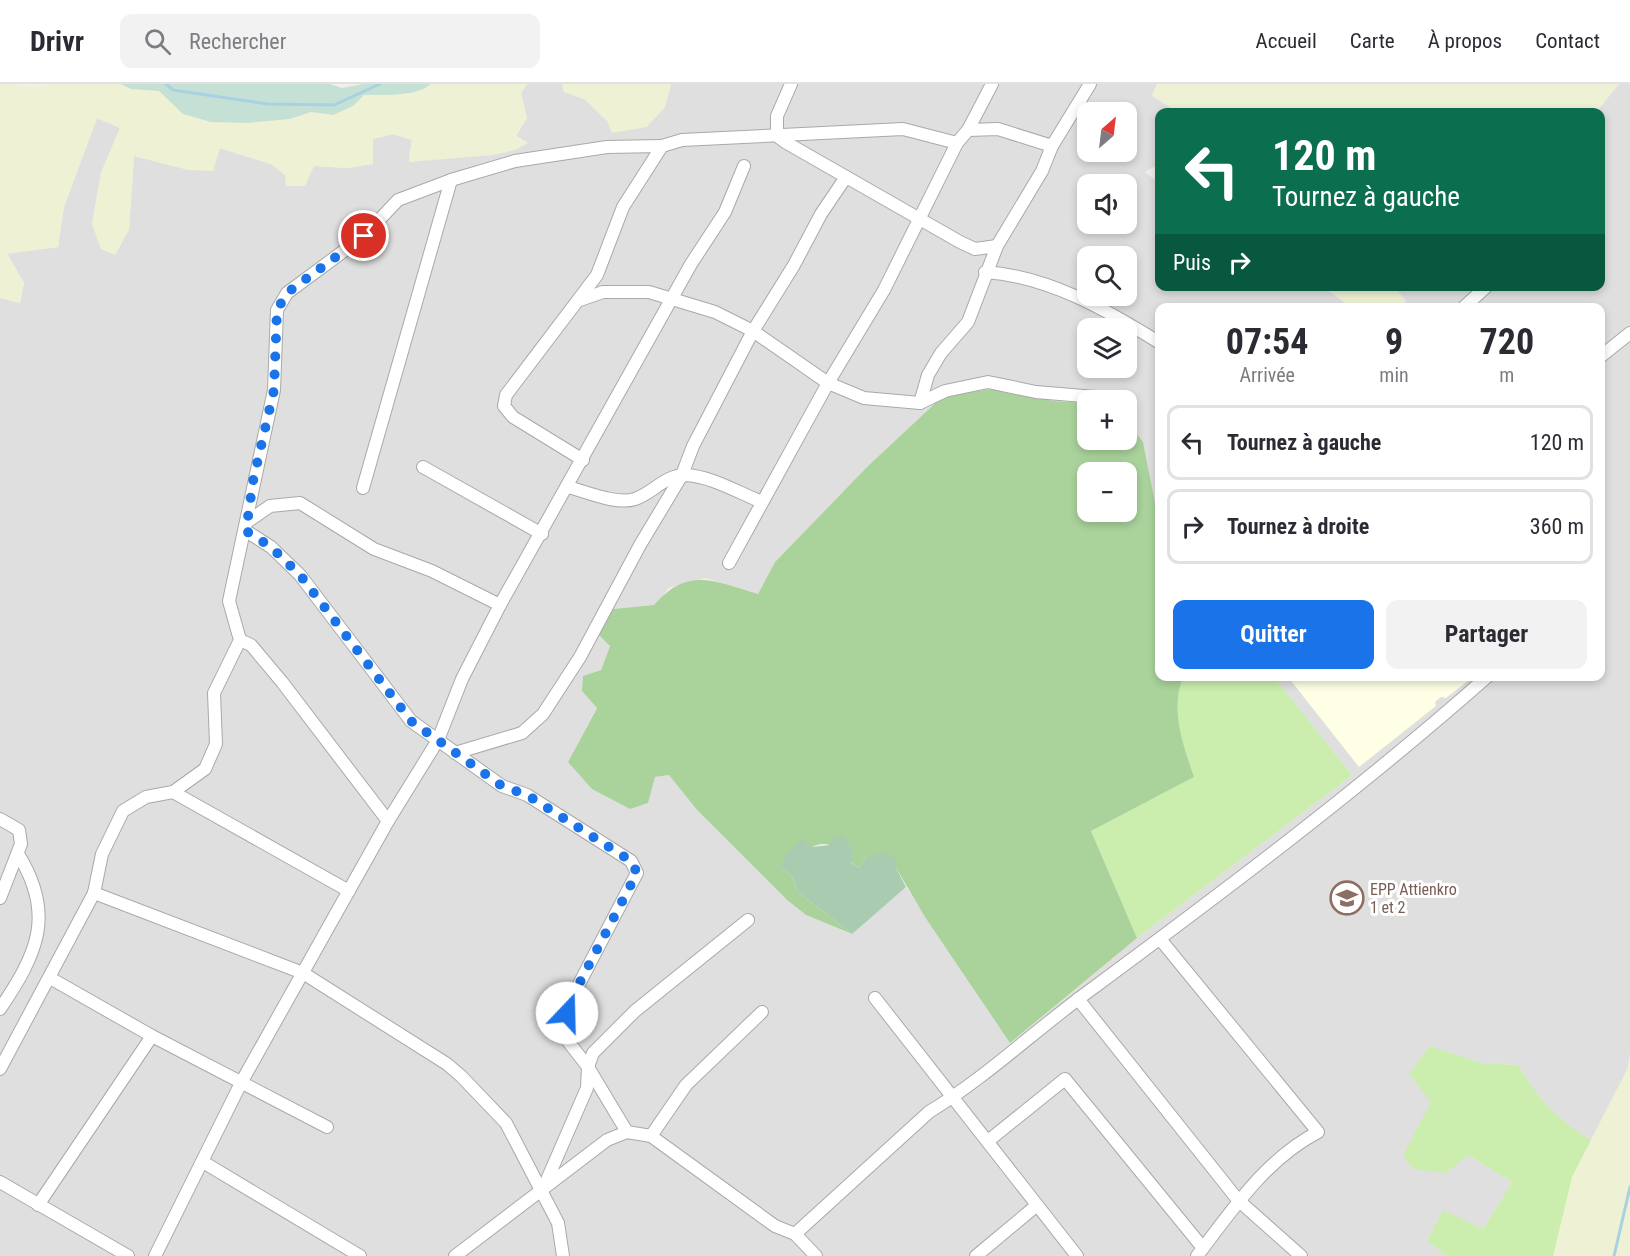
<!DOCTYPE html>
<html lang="fr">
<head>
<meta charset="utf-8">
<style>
  body { margin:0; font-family:"Roboto Condensed",sans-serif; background:#f2f2f3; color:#2b2b33; height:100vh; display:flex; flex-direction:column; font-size:22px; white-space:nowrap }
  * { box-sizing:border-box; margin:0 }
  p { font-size:20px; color:#7c7c81 }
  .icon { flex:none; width:33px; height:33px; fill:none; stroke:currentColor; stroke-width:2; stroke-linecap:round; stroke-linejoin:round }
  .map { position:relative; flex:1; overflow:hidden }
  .panel { position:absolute; left:1155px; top:219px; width:450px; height:378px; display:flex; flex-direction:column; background:#fff; border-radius:12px; box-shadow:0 3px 9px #0003 }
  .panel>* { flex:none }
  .top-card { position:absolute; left:1155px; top:24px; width:450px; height:183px; border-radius:12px; box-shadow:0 3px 9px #0003; background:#0b6e4f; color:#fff; overflow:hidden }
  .needle { width:39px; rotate:28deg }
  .tools { position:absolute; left:1077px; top:18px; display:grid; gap:12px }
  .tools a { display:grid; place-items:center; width:60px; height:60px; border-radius:12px; background:#fff; box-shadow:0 3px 9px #0003; font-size:30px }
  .pin { position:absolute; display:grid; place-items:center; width:51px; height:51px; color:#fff; margin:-26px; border:3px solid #fff; border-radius:50%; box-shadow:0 2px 6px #0007 }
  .me { position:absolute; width:66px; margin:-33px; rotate:21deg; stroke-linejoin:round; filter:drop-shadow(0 0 4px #0008) }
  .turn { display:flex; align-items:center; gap:21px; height:126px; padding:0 18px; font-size:27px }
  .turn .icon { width:78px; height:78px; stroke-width:2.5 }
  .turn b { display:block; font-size:42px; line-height:51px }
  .then { display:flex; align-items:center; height:57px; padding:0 18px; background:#0003; gap:12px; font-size:22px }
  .eta { display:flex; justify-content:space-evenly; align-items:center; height:102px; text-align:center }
  .eta b { font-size:36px; font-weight:700; line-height:42px }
  .button { display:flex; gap:12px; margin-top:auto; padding:12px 18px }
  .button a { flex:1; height:69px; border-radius:12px; background:#1a73e8; color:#fff; font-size:24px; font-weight:700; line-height:69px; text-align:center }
  .button a+a { background:#f2f2f3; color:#2b2b33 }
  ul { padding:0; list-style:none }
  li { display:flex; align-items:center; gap:18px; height:75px; margin:0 12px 9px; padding:0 6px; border:3px solid #e1e1e2; border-radius:12px }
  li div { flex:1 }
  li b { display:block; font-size:22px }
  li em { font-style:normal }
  header { display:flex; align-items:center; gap:36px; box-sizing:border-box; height:84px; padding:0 30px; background:#fff; border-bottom:2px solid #e1e1e2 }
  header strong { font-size:28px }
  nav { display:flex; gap:33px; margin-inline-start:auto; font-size:21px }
  .search { width:420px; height:54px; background:#f2f2f3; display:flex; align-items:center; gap:15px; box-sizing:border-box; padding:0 21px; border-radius:12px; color:#7c7c81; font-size:22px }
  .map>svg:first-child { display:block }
  .residential { fill:#e0dfdf; fill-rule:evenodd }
  .education { fill:#feffe5 }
  .farmland { fill:#eef1d4 }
  .grass { fill:#cbedae }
  .forest { fill:#aad39c; fill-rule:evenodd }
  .wetland { fill:#c5e1d5 }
  .cemetery { fill:#a9ccb0 }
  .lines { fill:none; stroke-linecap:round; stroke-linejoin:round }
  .stream { stroke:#a8d2e1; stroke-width:3 }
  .minor-casing { stroke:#a9a9a9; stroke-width:14 }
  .minor { stroke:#fff; stroke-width:12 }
  .route { stroke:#1a73e8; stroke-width:10; stroke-dasharray:0 18 }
  .labels { text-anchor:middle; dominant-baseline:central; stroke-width:6; stroke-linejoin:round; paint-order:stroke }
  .education-label { font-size:16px; fill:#785e54; stroke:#fff; text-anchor:start }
</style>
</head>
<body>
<header>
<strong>Drivr</strong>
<div class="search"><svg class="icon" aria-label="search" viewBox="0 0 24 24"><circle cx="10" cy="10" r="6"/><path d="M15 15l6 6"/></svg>Rechercher</div>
<nav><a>Accueil</a><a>Carte</a><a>À propos</a><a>Contact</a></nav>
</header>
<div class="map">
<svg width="1630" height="1172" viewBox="0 0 1630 1172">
  <rect width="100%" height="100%" fill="#f2efe9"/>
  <path class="residential" d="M527,0h35l2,8 20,7 81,8 6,-23h486l-5,12 26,16h-18l-1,52 -14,8 14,11 1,103 165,1 25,20 -190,1 -1,248 -3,-48 -13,-65 -16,-20 -1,-23 -73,1 -54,-13 -56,8 -74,69 -94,97 -17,32 -52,-16 -37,10 -14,17 -42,4 -3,37 -9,24 -18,6v15l14,16 -29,55 80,41 6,-26 15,-2 28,35 90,90 19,15 45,19 55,-47 104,156 127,-105 215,-163 -78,-98 326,-1v-368l-202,-1 8,-6 -12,-14 206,-1v-174h-4l23,-28h11v969l-2,15 -37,72 -28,-16 -30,-34 -15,-25 -37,-2 -52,-17 2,56 37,53 44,27 -29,47 -40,-18 -16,30 20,15h-1447v-958l20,5 4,-20 -17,-30 51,-6 6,-40 33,-89 23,10 -19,45 -9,51 37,6 5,-74 55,14 30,-22 52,16 14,11 29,-9 34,2 25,-29 20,-5 19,6 -3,16 118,-14 -11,-6 11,-18 -6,-25zM1088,28h38v40h-38zM1088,100h38v40h-38zM1088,172h38v40h-38zM1088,244h38v40h-38z"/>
  <polygon class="education" points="1288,593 1473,593 1446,614 1441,613 1435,618 1436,622 1359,683"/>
  <g class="farmland">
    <polygon points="0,0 41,3 47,0 120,0 131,5 159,7 183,30 211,38 290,35 311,28 333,31 353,22 364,11 393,10 426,4 431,0 527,0 521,9 527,34 516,52 528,59 515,66 493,71 409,78 412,56 393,50 373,55 373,80 348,84 314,82 305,102 286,102 285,91 271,80 220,64 213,87 189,86 134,72 129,146 115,171 101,165 92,140 101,89 120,44 97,34 64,123 58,163 7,170 24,199 20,219 0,214"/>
    <polygon points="562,0 671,0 665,23 647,43 612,49 607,37 584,15 564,8"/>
    <polygon points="1157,0 1619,0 1596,28 1251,28 1242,24 1239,28 1214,28 1202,21 1197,28 1178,28 1152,11"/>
    <polygon points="1325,203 1394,203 1406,217 1398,223 1350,223"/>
    <polygon points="1630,969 1630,1172 1553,1172 1572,1093 1628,984"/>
  </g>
  <g class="grass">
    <path d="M1183,593h91l78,98 -215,163 -46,-107 103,-54c-11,-33 -24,-67 -11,-100z"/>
    <path d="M1430,962l51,17 37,2c21,35 38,54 73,75l-19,37 -19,79h-106l-20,-15 16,-31 40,19 29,-47 -44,-27 -22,18 -33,-4 -10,-14 28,-53 -22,-28z"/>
  </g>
  <path class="forest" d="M999,304l54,13 34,2 1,37h38l1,-17 16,19 13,66 4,48v120l23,1c-13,33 0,67 11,100l-103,54 46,107 -127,105 -85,-126 -29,-49 -30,-11 -7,11c-10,-6 -17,-14 -26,-21 -15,-11 -40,12 -52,20l12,11 5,14 54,42 -46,-19 -19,-15 -90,-90 -28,-35 -14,2 -7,26 -18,6 -38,-20 -24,-27 29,-54 -15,-17 1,-15 18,-6 9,-24 -15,-15 18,-22 41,-4c34,-39 61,-24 104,-11l17,-32 94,-97 74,-69zM1088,388h38v40h-38z"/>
  <path class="wetland" d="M120,0h210l12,4 21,-4h68c-15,13 -48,11 -67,11l-11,11 -20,9 -22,-3 -21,7 -43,4 -36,-1 -28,-8 -24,-23 -28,-2z"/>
  <polygon class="cemetery" points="843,752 854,767 851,779 859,784 866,773 884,768 896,775 896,784 906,803 852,850 798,808 793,794 781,783 784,772 801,755 811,763 830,761 831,754"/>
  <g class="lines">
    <g class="stream">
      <polyline points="166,0 173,6 268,20 334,21 380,0"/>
      <polyline points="1614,1172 1630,1103"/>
    </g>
    <g class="minor-casing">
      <g id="minor">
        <polyline points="791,0 777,32 777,52 785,58 960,158 975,165 997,162"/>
        <polyline points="968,46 992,0"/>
        <path d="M985,188c63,4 122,38 175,71"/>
        <polyline points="580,216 603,208 649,208 715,228 753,247 828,299 864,314 920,319 945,307 988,298 1036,308 1119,315"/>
        <polyline points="1463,224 1487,202"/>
        <polyline points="1600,273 1630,249"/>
        <polyline points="920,319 928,291 941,269 968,238 997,162 1042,87 1052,62 1090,0"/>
        <polyline points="583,376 513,333 504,322 506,311 597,191 623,123 662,62 682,56 903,45 957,59"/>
        <polyline points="423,383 542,450"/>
        <path d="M568,403c19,5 49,18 67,12 18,-6 30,-24 50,-24 26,1 52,17 77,27"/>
        <polyline points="363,404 451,96"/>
        <polyline points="247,438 270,422 300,419 374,465 432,487 500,521"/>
        <polyline points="246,447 271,463 300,491 411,637 502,702 527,711 631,777 637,789 578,902 562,943 567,956 588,983 627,1048"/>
        <polyline points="729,479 828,299 884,206 957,59 968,46 998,45 1052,62"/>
        <polyline points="240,556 251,561 282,598 388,737"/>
        <polyline points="455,669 522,649 543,630 580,573 640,461 682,391 693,362 753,247 794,181 821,130 846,93"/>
        <polyline points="173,708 349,807"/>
        <polyline points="0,735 19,746 21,760 0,814"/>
        <polyline points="94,809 303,889 447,980 461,992 506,1039 558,1139 563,1172"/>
        <path d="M1160,855l158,193c-53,28 -85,77 -121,124"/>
        <polyline points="50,894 152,952 327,1043"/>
        <polyline points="875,914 1077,1172"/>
        <polyline points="1078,915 1238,1116 1301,1172"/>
        <path d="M0,925c37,-55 56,-94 18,-155"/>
        <polyline points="0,985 94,809 102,770 123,727 146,713 173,708 205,685 216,660 214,609 240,556 229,517 274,306 277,226 287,209 364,152 398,116 451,96 515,77 607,63 662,62"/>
        <polyline points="651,1052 686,1001 762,928"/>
        <polyline points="988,1057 1065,995 1203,1164"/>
        <polyline points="203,1078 360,1172"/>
        <polyline points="0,1098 128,1172"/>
        <polyline points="543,1105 587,1004 588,983 593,969 635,927 748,836"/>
        <polyline points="38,1121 152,952"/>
        <path d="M795,1150l134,-122c56,-34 103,-79 156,-118 138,-102 274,-204 403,-318"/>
        <polyline points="155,1172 242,997 388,737 438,656 462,595 500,521 691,180 725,128 744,82"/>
        <polyline points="455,1172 607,1056 627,1048 651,1052 775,1142 795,1150 816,1172"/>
        <polyline points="976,1172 1036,1122"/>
      </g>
    </g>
    <use href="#minor" class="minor"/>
  </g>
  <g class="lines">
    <polyline class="route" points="364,152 287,209 277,226 274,306 253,397 246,447 271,463 300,491 411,637 502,702 527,711 631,777 637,789 578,902 567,929"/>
  </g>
  <defs>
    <g id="school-ring" transform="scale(1.725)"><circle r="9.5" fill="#fff" stroke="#8d6e63" stroke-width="1.5"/><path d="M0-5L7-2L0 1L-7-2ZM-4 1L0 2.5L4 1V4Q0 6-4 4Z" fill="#8d6e63"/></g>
  </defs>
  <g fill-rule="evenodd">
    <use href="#school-ring" x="1347" y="814"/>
  </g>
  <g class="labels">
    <g class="education-label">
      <text x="1370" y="805">EPP Attienkro<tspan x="1370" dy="18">1 et 2</tspan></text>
    </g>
  </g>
</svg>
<div class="tools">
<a><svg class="needle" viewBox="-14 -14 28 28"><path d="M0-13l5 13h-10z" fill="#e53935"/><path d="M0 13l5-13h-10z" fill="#7c7c81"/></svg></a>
<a><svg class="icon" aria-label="sound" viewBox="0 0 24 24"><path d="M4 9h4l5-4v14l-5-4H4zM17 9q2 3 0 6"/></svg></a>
<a><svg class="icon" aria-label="search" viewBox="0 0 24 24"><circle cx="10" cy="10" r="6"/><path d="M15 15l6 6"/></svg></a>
<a><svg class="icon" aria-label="layers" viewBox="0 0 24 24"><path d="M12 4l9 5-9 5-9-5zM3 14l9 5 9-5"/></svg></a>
<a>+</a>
<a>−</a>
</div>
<div class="pin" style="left:364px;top:152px;background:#d93025"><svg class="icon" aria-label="arrive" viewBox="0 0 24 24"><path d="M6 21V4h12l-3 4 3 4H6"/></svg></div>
<svg class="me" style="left:567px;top:929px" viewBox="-20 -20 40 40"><circle r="19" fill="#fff"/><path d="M0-13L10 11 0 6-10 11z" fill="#1a73e8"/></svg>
<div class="top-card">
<div class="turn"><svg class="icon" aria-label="left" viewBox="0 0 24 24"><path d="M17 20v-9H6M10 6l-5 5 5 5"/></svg><div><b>120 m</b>Tournez à gauche</div></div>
<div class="then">Puis<svg class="icon" aria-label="right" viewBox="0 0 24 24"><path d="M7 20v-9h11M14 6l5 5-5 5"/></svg></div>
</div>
<section class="panel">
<div class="eta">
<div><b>07:54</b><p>Arrivée</p></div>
<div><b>9</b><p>min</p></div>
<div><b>720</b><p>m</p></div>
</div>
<ul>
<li><svg class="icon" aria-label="left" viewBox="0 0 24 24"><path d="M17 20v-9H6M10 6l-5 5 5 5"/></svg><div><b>Tournez à gauche</b></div><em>120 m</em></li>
<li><svg class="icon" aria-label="right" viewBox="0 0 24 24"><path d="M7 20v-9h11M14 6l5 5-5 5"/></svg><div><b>Tournez à droite</b></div><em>360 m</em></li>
</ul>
<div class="button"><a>Quitter</a><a>Partager</a></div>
</section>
</div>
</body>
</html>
